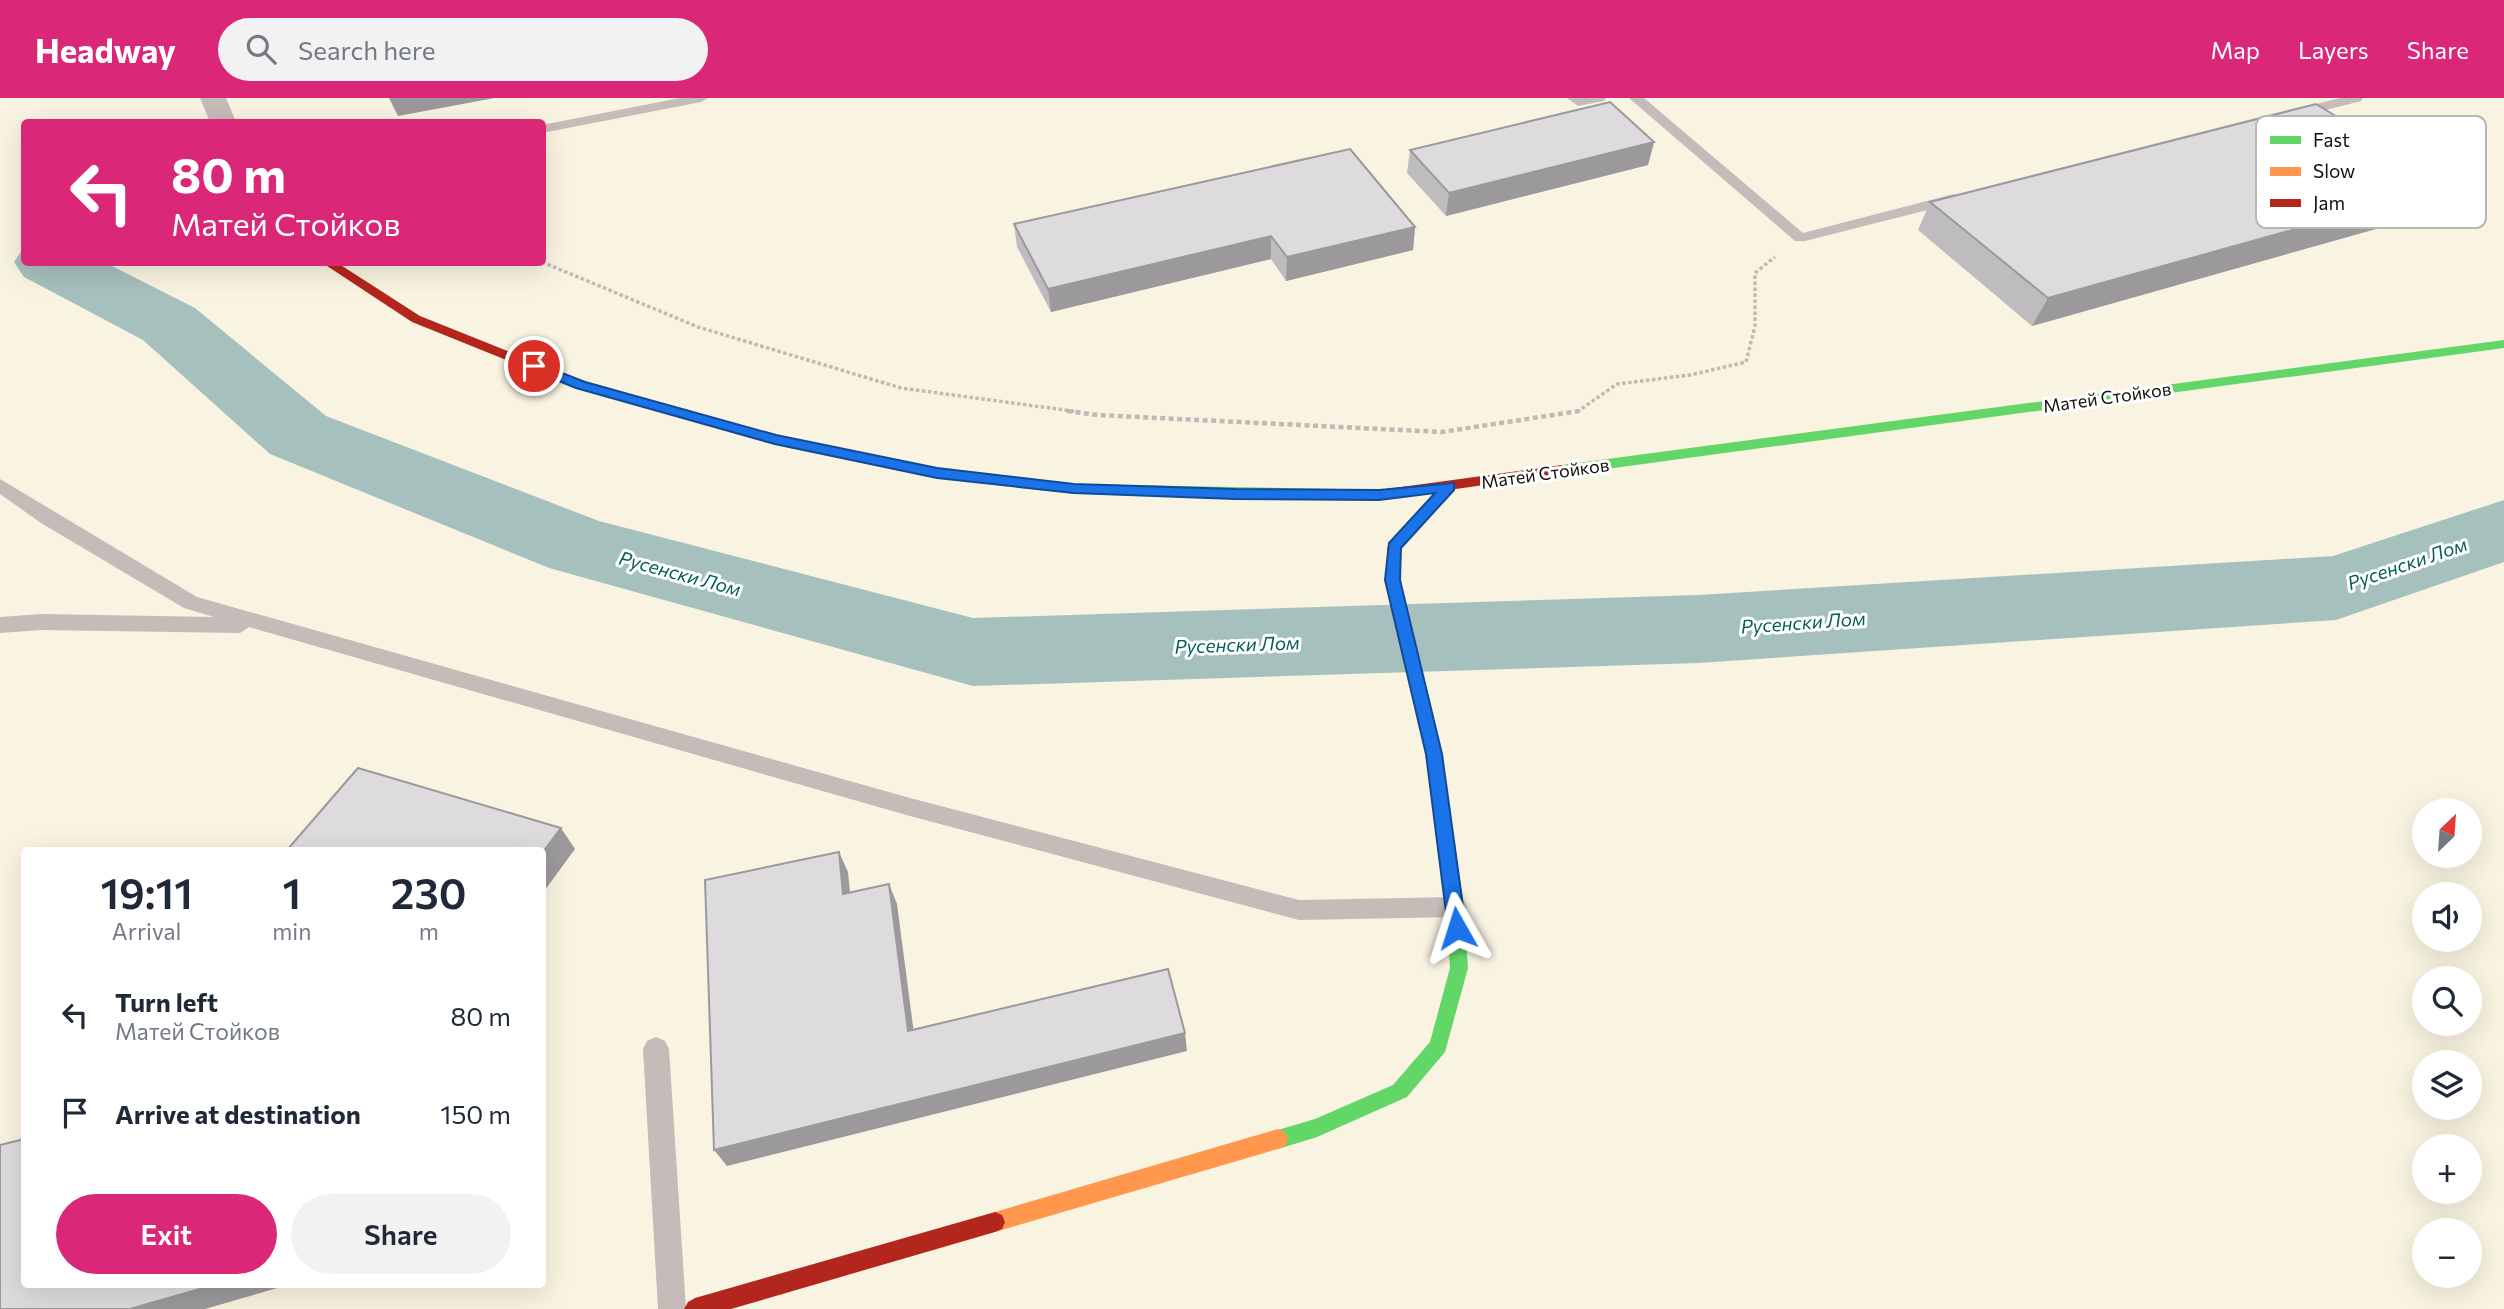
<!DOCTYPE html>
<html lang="en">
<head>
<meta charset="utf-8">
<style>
  body { margin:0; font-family:Commissioner,sans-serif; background:#f2f2f3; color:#1f2937; height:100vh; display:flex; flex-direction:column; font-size:26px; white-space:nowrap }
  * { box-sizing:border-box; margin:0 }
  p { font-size:23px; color:#747a83 }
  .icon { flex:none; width:38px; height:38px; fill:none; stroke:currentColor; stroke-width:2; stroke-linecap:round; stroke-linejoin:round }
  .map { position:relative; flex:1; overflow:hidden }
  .sheet { position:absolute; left:21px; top:749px; width:525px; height:441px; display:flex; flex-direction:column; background:#fff; border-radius:7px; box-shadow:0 7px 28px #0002 }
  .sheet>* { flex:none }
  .top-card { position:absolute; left:21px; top:21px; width:525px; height:147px; border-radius:7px; box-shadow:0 7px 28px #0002; background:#db2777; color:#fff; overflow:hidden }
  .needle { width:46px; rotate:25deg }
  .controls { position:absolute; left:2412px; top:700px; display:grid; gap:14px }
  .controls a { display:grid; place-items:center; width:70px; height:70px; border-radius:50%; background:#fff; box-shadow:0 7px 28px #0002; font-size:35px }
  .pin { position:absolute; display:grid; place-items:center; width:60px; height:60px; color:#fff; margin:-30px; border:4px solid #fff; border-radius:50%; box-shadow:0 2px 7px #0007 }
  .me { position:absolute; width:77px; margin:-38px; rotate:354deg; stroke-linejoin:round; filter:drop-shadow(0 0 5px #0008) }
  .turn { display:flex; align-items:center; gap:24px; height:147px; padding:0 35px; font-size:32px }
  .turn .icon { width:91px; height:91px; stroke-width:2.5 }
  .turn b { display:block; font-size:49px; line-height:60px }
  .eta { display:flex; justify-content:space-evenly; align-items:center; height:119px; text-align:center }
  .eta b { font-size:42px; font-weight:600; line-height:49px }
  .cta { display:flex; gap:14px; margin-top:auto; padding:14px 35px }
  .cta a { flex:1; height:80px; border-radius:42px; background:#db2777; color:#fff; font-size:28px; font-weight:600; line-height:80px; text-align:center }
  .cta a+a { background:#f2f2f3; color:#1f2937 }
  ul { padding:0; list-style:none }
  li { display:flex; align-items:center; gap:21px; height:98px; padding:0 35px }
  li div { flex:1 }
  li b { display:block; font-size:26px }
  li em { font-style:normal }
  header { display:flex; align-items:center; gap:42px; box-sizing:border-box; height:98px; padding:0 35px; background:#db2777; color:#fff }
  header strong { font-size:33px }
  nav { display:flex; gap:38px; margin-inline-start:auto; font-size:24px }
  .search { width:490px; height:63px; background:#f2f2f3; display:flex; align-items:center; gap:18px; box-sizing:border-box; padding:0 24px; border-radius:38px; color:#747a83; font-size:26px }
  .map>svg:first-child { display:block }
  .built { fill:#f9f3e1; fill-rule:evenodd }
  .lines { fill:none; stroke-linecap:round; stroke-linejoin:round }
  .river { fill:#a6c0be; fill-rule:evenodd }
  .path-far1 { stroke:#c0b9b6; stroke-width:3.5; stroke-dasharray:3.5 2.5; stroke-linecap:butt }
  .path { stroke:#c0b9b6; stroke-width:4.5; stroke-dasharray:5 3.5; stroke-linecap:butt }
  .lane { fill:#c5bbb9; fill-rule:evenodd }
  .street { fill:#c5bbb9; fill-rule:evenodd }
  .fast { fill:#63d668; fill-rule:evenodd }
  .slow { fill:#ff974d; fill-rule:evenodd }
  .jam { fill:#b3261e; fill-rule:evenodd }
  .wall { fill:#bebcbf }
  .shaded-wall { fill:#9b999b }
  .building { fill:#dddbde; stroke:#9b999b; stroke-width:2 }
  .route { fill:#1a73e8; stroke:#114b97; stroke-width:2 }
  .labels { text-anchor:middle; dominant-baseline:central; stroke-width:6; stroke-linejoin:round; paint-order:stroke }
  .street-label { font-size:18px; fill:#12100a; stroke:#fff }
  .water-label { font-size:19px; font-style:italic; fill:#055d5d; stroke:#fff }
  .key { fill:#fff; stroke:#b8b7b6; stroke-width:2 }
  .key-label { font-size:19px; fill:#12100a }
</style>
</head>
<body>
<header>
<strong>Headway</strong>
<div class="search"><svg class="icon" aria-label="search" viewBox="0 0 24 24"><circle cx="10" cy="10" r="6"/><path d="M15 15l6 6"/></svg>Search here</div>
<nav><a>Map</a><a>Layers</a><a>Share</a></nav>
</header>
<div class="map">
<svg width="2504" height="1211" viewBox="0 0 2504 1211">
  <rect width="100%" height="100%" fill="#fcf9f2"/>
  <path class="built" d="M0,0h2504v1211h-2504zM24,24h518v140h-518zM2424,712h45v46h-45zM24,752h518v434h-518zM2424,796h45v46h-45zM2424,880h45v46h-45zM2424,964h45v46h-45zM2424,1048h45v46h-45zM2424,1132h45v46h-45z"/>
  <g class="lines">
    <polygon class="river" points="24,149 24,164 104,164 195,210 326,318 599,423 973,520 1698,497 2333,458 2504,402 2504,464 2336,522 1698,565 973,588 549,470 270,356 143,242 24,179 14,164"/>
    <g class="path-far1">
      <polyline points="542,164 698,229 901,290 1080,314"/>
      <polyline points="1577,314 1617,286 1690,277 1746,264 1755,228 1755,175 1775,159"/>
    </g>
    <polyline class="path" points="1067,313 1098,317 1442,334 1579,313"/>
    <g class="lane">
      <polygon points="680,0 708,0 701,4 542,35 542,27"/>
      <polygon points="1567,0 1606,0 1604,3 1578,8"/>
      <polygon points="1629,0 1644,0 1803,135 1954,96 1962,101 1959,104 1805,143 1795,143"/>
      <polygon points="2340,0 2363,0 2361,3 2294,20 2287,16 2289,13"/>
      <polygon points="0,381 197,499 910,700 1299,802 1455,799 1463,802 1467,809 1463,816 1455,819 1299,822 910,718 249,529 240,535 41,532 0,535 0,519 41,516 214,519 184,510 41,425 0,396"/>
      <polygon points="656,939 665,943 669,951 686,1211 658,1211 643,951 647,943"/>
    </g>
    <polygon class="street" points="200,0 226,0 236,24 210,24"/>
    <g class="fast">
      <polygon points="2504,242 2504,250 1562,377 1555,372 1562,367"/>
      <polygon points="568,278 776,338 937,370 1074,386 1337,391 1344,396 1337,401 1074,396 937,380 775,347 563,285 562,282"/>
      <polygon points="1396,491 1403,496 1442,656 1464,809 1468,870 1445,954 1407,999 1317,1039 1278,1051 1271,1048 1268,1041 1271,1034 1315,1021 1393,987 1430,944 1450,870 1446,809 1426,656 1389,496"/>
    </g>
    <g class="slow">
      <polygon points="1449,383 1456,388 1454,391 1401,450 1400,482 1403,496 1401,500 1391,500 1386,482 1387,449 1444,385"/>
      <polygon points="1278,1031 1285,1034 1288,1041 1285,1048 1278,1051 995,1134 988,1131 985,1124 988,1117 995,1114"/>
    </g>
    <g class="jam">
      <polygon points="321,164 336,164 420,218 573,279 574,282 568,286 563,285 412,224"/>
      <polygon points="1562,367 1569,372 1567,375 1379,402 1337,401 1330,396 1337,391 1379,392"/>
      <polygon points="995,1114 1002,1117 1005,1124 1002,1131 995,1134 731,1211 684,1211 688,1204 695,1200"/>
    </g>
  </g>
  <g class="wall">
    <polygon points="1654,44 1648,67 1446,118 1407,75 1410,52"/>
    <polygon points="1930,104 2429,116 2032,228 1918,132"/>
    <polygon points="1014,126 1415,129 1413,152 1286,183 1271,161 1051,214 1017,149"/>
  </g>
  <g class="shaded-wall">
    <polygon points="389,0 495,0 398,18"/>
    <polygon points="1654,44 1648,67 1446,118 1449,95"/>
    <polygon points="2450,88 2429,116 2032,228 2048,200"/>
    <polygon points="1415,129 1413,152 1286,183 1287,159"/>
    <polygon points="1271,138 1271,161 1051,214 1048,191"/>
    <polygon points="561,730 575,751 542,796 542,755"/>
    <polygon points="839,754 848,774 852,816 843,796"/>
    <polygon points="889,786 897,806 916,951 908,933"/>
    <polygon points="1185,935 1187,953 727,1068 714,1052"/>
    <polygon points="217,1186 291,1186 205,1211 130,1211"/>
  </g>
  <g class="building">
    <polygon points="1610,4 1654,44 1449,95 1410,52"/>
    <polygon points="2316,6 2450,88 2048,200 1930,104"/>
    <polygon points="1350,51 1415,129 1287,159 1271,138 1048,191 1014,126"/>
    <polygon points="358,670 561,730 542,755 542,752 287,752"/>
    <polygon points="839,754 843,796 889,786 908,933 1168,871 1185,935 714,1052 705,782"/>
    <polygon points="24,1041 24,1186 217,1186 130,1211 0,1211 0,1047"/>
  </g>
  <polygon class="route" points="534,264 585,284 776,337 937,370 1074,386 1235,391 1379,392 1454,385 1454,392 1401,450 1400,482 1442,656 1466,830 1463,835 1457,837 1451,835 1448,830 1426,656 1385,482 1389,445 1435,395 1379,402 1235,401 1074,395 937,380 775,346 576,290 529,271 529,265"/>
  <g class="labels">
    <g class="street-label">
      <text transform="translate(2107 299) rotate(-8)">Матей Стойков</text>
      <text transform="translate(1545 375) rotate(-8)">Матей Стойков</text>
    </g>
    <g class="water-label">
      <text transform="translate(2407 465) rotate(-19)">Русенски Лом</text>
      <text transform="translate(680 475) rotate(15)">Русенски Лом</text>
      <text transform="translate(1803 524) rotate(-4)">Русенски Лом</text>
      <text transform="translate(1237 546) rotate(-2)">Русенски Лом</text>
    </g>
  </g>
  <rect x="2256" y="18" width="230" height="112" rx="10" class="key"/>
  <rect x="2270" y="38" width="31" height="8" fill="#63d668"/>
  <rect x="2270" y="69" width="31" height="9" fill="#ff974d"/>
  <rect x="2270" y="101" width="31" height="8" fill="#b3261e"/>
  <g class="key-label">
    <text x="2313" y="49">Fast</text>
    <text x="2313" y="80">Slow</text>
    <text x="2313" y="112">Jam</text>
  </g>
</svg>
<div class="controls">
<a><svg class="needle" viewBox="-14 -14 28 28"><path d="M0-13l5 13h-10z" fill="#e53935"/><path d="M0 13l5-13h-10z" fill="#747a83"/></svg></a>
<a><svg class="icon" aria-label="sound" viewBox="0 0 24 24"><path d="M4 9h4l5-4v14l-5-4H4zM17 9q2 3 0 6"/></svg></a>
<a><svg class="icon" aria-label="search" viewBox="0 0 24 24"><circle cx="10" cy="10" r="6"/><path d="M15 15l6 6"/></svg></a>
<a><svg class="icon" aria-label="layers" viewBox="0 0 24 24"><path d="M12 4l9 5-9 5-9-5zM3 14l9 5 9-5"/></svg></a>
<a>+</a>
<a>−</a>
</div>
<div class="pin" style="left:534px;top:268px;background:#d93025"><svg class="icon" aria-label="arrive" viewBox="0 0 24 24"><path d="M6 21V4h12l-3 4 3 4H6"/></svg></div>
<svg class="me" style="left:1457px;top:830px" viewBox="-20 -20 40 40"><path d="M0-17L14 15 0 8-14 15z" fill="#1a73e8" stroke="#fff" stroke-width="4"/></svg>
<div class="top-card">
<div class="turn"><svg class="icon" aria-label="left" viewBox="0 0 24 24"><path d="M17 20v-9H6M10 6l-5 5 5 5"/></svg><div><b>80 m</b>Матей Стойков</div></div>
</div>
<section class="sheet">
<div class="eta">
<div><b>19:11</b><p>Arrival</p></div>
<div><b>1</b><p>min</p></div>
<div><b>230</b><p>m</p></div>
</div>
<ul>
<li><svg class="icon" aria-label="left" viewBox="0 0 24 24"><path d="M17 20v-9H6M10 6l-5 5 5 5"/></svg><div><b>Turn left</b><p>Матей Стойков</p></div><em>80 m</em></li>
<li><svg class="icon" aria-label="arrive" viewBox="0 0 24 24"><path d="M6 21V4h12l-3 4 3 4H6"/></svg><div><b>Arrive at destination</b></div><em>150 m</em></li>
</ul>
<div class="cta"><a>Exit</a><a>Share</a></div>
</section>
</div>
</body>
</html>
